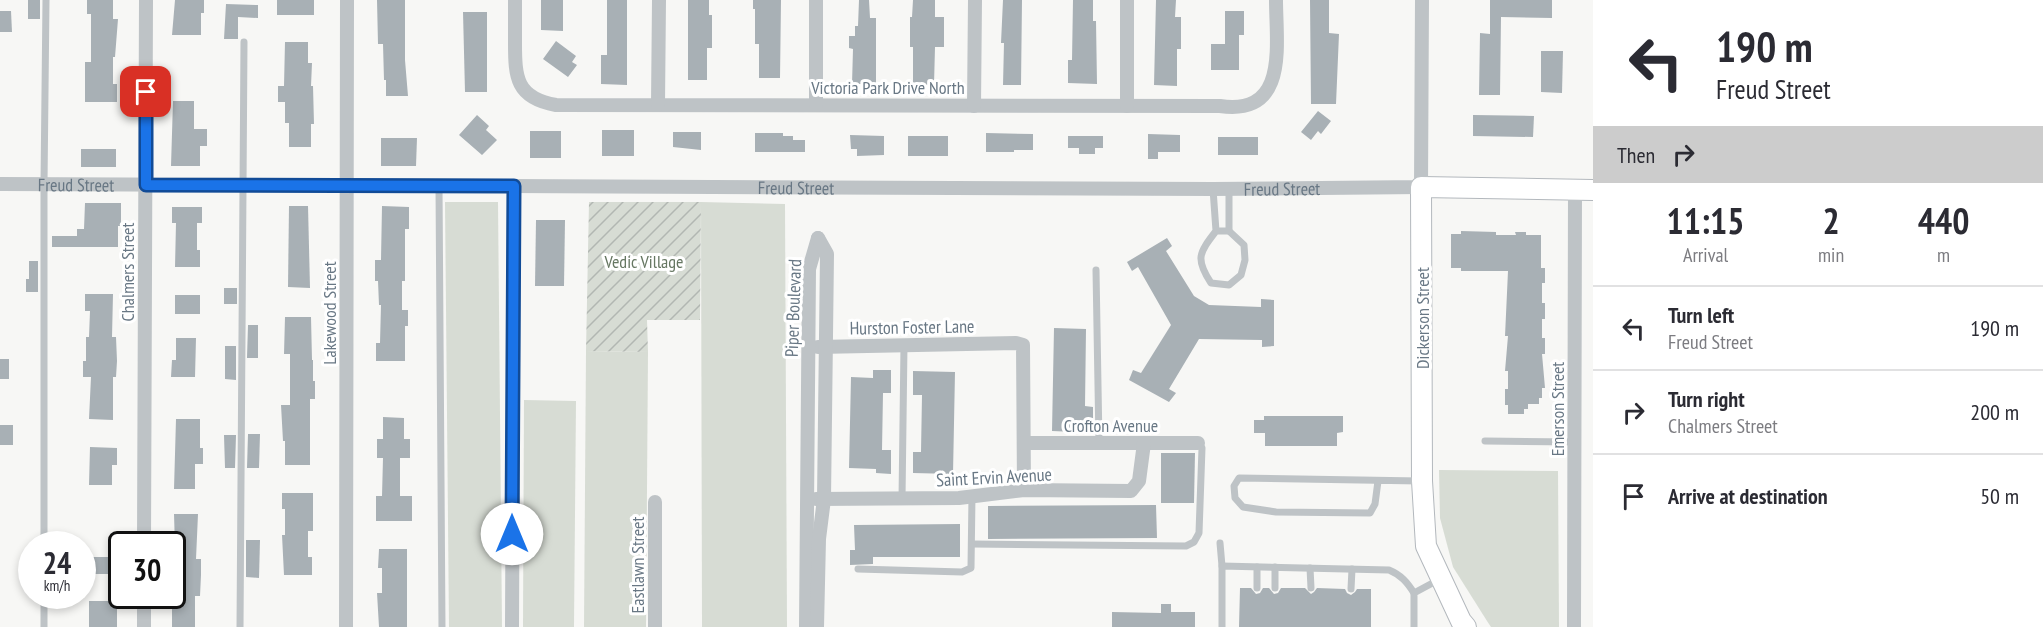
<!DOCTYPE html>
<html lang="en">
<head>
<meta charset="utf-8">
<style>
  body { margin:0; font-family:"PT Sans Narrow",sans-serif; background:#f2f2f3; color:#2b2b33; height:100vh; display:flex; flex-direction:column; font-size:22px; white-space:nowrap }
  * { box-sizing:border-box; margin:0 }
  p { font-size:20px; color:#7c7c81 }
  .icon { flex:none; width:33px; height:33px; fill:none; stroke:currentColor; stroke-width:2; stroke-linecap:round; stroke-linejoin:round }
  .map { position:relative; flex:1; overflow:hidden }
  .sheet { display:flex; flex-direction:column; background:#fff; width:450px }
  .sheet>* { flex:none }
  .guide { background:#fff; color:#2b2b33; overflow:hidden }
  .speed { position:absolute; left:18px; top:531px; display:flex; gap:12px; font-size:30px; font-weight:700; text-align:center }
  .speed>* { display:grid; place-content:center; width:78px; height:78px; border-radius:50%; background:#fff; box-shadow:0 3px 9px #0003; line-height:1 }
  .speed small { font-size:15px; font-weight:400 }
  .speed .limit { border:3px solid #111; border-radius:9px; background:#fff; color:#111 }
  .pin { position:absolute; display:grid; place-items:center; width:51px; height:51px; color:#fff; margin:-26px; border-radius:12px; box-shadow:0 3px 9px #0006 }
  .me { position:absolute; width:66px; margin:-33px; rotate:0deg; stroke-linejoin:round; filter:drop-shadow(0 0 4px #0008) }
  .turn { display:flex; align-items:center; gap:21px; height:126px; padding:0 24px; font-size:27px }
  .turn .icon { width:78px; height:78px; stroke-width:2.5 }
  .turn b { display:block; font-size:42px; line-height:51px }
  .then { display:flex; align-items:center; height:57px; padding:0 24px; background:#0003; gap:12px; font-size:22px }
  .eta { display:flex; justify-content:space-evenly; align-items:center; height:102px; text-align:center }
  .eta b { font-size:36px; font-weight:700; line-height:42px }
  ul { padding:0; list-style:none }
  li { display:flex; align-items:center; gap:18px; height:84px; padding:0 24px; border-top:2px solid #e1e1e2 }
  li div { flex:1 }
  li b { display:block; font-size:22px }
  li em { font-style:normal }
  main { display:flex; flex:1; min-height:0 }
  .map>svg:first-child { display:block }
  .grass { fill:#d7dcd4 }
  .garden { fill:url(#garden-furrows) }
  .building { fill:#a8b0b5 }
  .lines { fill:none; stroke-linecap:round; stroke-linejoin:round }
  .secondary-casing { stroke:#b3b8bd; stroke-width:22 }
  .lane { stroke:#bec3c6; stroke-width:7 }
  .street { stroke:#bec3c6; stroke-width:14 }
  .secondary { stroke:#fff; stroke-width:20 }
  .route-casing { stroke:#114b97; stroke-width:15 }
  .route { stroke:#1a73e8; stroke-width:10 }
  .labels { text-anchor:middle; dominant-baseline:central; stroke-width:6; stroke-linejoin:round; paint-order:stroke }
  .street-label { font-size:18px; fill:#687784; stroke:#fff }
  .park-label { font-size:18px; fill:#667762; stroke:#fff }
</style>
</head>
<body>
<main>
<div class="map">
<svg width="1593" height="627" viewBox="0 0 1593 627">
  <defs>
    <pattern id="garden-furrows" width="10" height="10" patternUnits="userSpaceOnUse" patternTransform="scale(1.5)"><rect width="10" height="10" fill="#d7dcd4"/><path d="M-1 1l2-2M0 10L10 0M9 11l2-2" fill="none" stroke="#b2b7b2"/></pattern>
  </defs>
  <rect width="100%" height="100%" fill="#f7f7f5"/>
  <g class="grass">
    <polygon points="445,202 498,202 502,627 449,627"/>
    <polygon points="701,202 785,204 787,627 702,627"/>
    <polygon points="586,351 648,352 646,627 584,627"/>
    <polygon points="524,400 576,401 574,627 523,627"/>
    <polygon points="1439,470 1558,471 1559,627 1491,627 1487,621 1453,567 1440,518"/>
  </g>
  <polygon class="garden" points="589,202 701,202 700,320 647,320 648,352 586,351"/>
  <g class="building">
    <rect x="28" y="0" width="12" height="19"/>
    <polygon points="87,0 113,0 113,19 118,19 115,57 113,57 113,84 117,84 117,102 85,102 85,62 91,62 91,14 87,14"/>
    <polygon points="175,0 204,0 204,13 201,13 201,35 172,35"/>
    <rect x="277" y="0" width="37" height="15"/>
    <polygon points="377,0 405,0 405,60 408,96 386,96 386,80 384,80 383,44 378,44"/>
    <polygon points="541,0 563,0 563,31 541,30"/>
    <polygon points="607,0 627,0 627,85 601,84 601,55 607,55"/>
    <polygon points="688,0 709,0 709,15 712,15 712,48 707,48 707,80 688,80"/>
    <polygon points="753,0 781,0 780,78 759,78 759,44 755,44 755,9 753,9"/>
    <polygon points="859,0 869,0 870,18 876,18 876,84 852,84 853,49 849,48 849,36 855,36 855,26 858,26"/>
    <polygon points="913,0 935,0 935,17 944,17 944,47 935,47 934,85 913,85 913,47 910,47 910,17 912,17"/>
    <polygon points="1003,0 1022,0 1021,85 1003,85 1004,43 1001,43"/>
    <polygon points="1073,0 1093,0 1093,21 1096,21 1097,84 1068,83 1068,60 1072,60"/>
    <polygon points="1156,0 1176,0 1175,17 1181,17 1181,49 1177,49 1177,86 1154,85"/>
    <polygon points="1310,0 1329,0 1329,33 1339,34 1336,104 1311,104"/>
    <polygon points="1490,0 1552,0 1552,18 1501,17 1500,95 1479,95 1480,33 1490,34"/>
    <polygon points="226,4 258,5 258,18 238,17 238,39 224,39"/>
    <polygon points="0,11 11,11 12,32 0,32"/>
    <polygon points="1225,11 1244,11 1244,35 1239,35 1239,70 1211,70 1211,44 1225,44"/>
    <polygon points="463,12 487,12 487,92 465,92"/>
    <polygon points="556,41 576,56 572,62 577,65 568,77 543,59"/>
    <polygon points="285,42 308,42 308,63 312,63 311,86 313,86 314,124 311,124 311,147 289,147 289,123 285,123 285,102 278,102 278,86 284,86"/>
    <polygon points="1541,51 1563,51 1562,93 1541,92"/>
    <polygon points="173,101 194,101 194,129 207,129 207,146 200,146 200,166 171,166"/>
    <polygon points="1318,111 1331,121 1321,134 1318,131 1311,140 1301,132"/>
    <polygon points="477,115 489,126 486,130 497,140 482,155 459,135"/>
    <polygon points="1473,115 1534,116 1533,137 1473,136"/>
    <rect x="602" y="130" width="32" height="26"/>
    <rect x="530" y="131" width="31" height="27"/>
    <polygon points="673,132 701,132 701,150 673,147"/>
    <polygon points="755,133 783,133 783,136 793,136 793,140 805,140 805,152 755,152"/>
    <polygon points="986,133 1033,134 1033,150 1014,150 1014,152 986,152"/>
    <polygon points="1148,134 1180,135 1180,152 1158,152 1158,159 1148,159"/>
    <polygon points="850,135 884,136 884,155 857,156 857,149 851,149"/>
    <rect x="908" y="136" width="40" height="20"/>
    <polygon points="1068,136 1103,136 1103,148 1095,148 1095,154 1079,154 1079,148 1068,148"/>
    <rect x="1218" y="137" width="40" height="18"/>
    <polygon points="381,138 417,138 416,166 381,166"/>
    <rect x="81" y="149" width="35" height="18"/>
    <polygon points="85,203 121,203 121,226 118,226 118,247 52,247 52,236 77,236 77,229 84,229"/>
    <polygon points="289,206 308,206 310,288 288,287"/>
    <polygon points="382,206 409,207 409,229 405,229 405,281 402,281 402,310 408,310 408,326 405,326 405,361 376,361 376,343 380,343 381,305 379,305 378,281 375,281 375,260 381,260"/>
    <polygon points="172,207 202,207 202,223 197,223 197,250 200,250 200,267 175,267 176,223 172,223"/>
    <polygon points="536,220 565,220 564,286 535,286"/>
    <polygon points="1461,231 1496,232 1496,235 1516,235 1515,232 1526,232 1526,235 1541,235 1541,268 1545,268 1545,283 1542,283 1542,303 1545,303 1545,319 1542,319 1542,338 1545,338 1545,354 1542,354 1545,388 1542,388 1542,398 1539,398 1539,404 1528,404 1528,409 1524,409 1524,414 1508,414 1508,405 1505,405 1505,389 1508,389 1508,371 1505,371 1508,336 1505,336 1508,271 1461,271 1461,268 1451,268 1451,234 1461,234"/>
    <polygon points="1167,238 1172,246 1166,251 1194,296 1209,305 1261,307 1261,299 1274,300 1274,346 1262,347 1262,340 1199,339 1169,389 1176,393 1169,402 1129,380 1133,370 1141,373 1171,325 1138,267 1132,271 1127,262"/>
    <polygon points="29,261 38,261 38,292 26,292 26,279 29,279"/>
    <rect x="224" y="288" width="13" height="16"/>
    <polygon points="85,294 113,294 112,337 116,337 117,361 116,377 113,377 113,420 89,419 91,377 83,377 83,361 86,361 86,337 89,337 90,311 85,311"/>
    <rect x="175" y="295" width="25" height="19"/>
    <polygon points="285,317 311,317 312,360 313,360 313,381 315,381 315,399 310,399 310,465 285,465 285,441 283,441 281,405 290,405 290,354 284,354"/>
    <polygon points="248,325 258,325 258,358 247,358"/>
    <polygon points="1054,328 1086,329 1085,406 1093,407 1093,428 1075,428 1075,432 1052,431"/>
    <polygon points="176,338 196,338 195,377 171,377 172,360 176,360"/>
    <polygon points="225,346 236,346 236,380 225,379"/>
    <rect x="0" y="359" width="9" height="20"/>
    <polygon points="873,370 891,370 891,393 883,393 882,450 891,450 891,474 876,473 876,469 849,468 851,377 873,378"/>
    <polygon points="913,371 955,372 953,474 913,473 913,452 921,452 922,395 913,395"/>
    <polygon points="1264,416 1343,416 1343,432 1337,433 1337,446 1265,446 1265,433 1254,433 1254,420 1264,420"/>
    <polygon points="383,417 404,418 404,439 410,439 410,458 400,458 400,496 412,496 412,521 376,521 376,496 382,496 383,458 377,458 377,439 383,439"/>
    <polygon points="176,419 200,419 200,448 203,448 203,464 195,464 195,489 174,489"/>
    <rect x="0" y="425" width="13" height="20"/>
    <polygon points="248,434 260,434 259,468 247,468"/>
    <polygon points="224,435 236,435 235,468 225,468"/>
    <polygon points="90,447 117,448 117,465 112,465 112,485 89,485"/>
    <polygon points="1161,453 1195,453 1194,503 1161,503"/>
    <polygon points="282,493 313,493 313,531 308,531 308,557 312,557 312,575 284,575 282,535 285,535 285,509 282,509"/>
    <polygon points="1156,505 1157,538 988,539 988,506"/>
    <polygon points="174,514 198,514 196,559 201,559 201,575 200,596 195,596 195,627 172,627 172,579 176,579"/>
    <polygon points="960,524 960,557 873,557 873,564 850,565 850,550 855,550 854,525"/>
    <polygon points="246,540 260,540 259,578 246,577"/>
    <polygon points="379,549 407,549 407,627 379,627 377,593 382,593 382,568 378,568"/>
    <rect x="86" y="557" width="25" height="17"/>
    <polygon points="1240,588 1251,588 1256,594 1260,593 1263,588 1269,588 1274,594 1278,593 1281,588 1305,588 1311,594 1314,592 1317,588 1345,589 1347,593 1351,595 1355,592 1357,589 1371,589 1371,627 1239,627"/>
    <rect x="89" y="601" width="28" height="26"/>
    <polygon points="1161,604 1171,604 1171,612 1195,612 1195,627 1112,627 1112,612 1161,613"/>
  </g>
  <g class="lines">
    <g class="secondary-casing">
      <polyline id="secondary" points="1466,627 1461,621 1426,546 1422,481 1421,187 1593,190"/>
    </g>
    <g class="lane">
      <polyline points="439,186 442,627"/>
      <path d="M1213,189l3,42c-17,22 -21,28 -5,52l18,2 12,-10 4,-15 -1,-15 -15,-14h-13"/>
      <polyline points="1229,189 1229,231"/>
      <polyline points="1096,270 1099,443"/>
      <polyline points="1485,441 1574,442"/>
      <polyline points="1378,481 1375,504 1370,513 1276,512 1243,507 1235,498 1234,486 1239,478 1420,481"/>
      <polyline points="902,499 904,345"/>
      <polyline points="1220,543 1222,566"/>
      <polyline points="44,544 44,184 46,0"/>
      <polyline points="972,544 1186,546 1194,542 1199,533 1202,448 1198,443"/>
      <polyline points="1310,568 1311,588"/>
      <polyline points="858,569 962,572 971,568 972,496"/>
      <polyline points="1257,588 1257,567"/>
      <polyline points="1275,588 1275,567"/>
      <polyline points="1351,589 1352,569"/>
      <polyline points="44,627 44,596"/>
      <polyline points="240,627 244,42"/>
      <path d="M1222,627v-61l167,4c12,5 18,12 25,23"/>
      <polyline points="1414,627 1414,593 1440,579"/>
    </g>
    <g class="street">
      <path d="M515,0c0,14 0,28 0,43 0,34 1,55 41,62l664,1c69,10 56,-61 56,-106"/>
      <polyline points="816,0 816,105"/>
      <polyline points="658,104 659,0"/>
      <polyline points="974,106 975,0"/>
      <polyline points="1127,106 1127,0"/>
      <path id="s1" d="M0,184l1213,5 208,-2 1,-187"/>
      <polyline points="818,347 1016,343 1023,345 1024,490"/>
      <polyline points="1024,443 1198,443"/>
      <polyline points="816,499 959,498 1024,490 1131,491 1139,481 1144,443"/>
      <polyline points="144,544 146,0"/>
      <polyline points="144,627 144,596"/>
      <polyline points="346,627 347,0"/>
      <polyline points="512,627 514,186"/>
      <polyline points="655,627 655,502"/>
      <polyline points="806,627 809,269 818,238"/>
      <polyline points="817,627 819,539 824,499 827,254 818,238"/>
      <polyline points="1574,627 1575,190"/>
    </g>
    <use href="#secondary" class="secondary"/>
  </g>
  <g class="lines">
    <g class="route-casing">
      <polyline id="route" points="146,92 146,185 514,186 512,534"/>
    </g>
    <use href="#route" class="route"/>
  </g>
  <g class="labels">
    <g class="street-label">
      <text x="888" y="87">Victoria Park Drive North</text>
      <text stroke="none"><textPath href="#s1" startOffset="76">Freud Street</textPath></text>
      <text stroke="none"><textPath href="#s1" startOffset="796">Freud Street</textPath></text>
      <text stroke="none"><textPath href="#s1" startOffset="1282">Freud Street</textPath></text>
      <text transform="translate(127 272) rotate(-90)">Chalmers Street</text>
      <text transform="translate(793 308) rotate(-88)">Piper Boulevard</text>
      <text transform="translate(329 313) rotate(-90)">Lakewood Street</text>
      <text transform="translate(1422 318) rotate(-90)">Dickerson Street</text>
      <text transform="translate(912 327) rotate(-1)">Hurston Foster Lane</text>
      <text transform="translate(1557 409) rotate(-90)">Emerson Street</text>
      <text x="1111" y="425">Crofton Avenue</text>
      <text transform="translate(994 477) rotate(-3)">Saint Ervin Avenue</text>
      <text transform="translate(637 565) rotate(-90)">Eastlawn Street</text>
    </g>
    <g class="park-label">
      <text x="644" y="261">Vedic Village</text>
    </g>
  </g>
</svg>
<div class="speed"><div>24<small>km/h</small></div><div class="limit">30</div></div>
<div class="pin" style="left:146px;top:92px;background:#d93025"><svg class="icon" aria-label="arrive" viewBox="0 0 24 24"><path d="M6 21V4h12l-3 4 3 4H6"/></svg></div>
<svg class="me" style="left:512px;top:534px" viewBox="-20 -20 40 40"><circle r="19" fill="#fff"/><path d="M0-13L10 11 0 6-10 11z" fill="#1a73e8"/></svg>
</div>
<section class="sheet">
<div class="guide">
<div class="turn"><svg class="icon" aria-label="left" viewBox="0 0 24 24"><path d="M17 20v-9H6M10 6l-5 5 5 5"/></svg><div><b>190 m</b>Freud Street</div></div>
<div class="then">Then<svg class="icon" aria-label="right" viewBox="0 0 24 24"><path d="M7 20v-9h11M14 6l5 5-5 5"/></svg></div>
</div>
<div class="eta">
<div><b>11:15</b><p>Arrival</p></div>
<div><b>2</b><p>min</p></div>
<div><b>440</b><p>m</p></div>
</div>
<ul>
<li><svg class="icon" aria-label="left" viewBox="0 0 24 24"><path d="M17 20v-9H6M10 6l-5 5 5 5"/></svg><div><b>Turn left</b><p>Freud Street</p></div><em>190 m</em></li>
<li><svg class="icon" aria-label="right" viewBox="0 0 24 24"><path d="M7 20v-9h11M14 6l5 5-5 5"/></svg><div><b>Turn right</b><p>Chalmers Street</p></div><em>200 m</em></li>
<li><svg class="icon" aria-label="arrive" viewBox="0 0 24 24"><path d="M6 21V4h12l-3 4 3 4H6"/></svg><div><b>Arrive at destination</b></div><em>50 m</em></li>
</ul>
</section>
</main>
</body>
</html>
